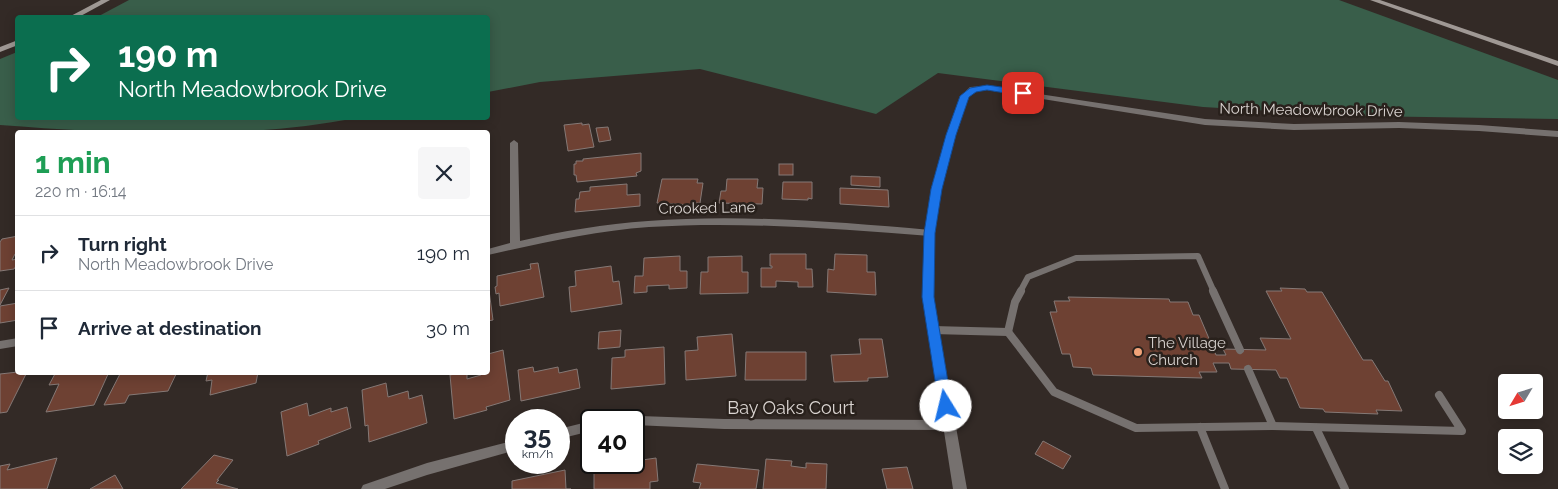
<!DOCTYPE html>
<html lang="en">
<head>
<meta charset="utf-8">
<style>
  body { margin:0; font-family:Raleway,sans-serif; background:#f6f6f7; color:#1f2937; height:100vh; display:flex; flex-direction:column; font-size:19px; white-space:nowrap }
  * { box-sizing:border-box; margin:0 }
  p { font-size:16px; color:#747a83 }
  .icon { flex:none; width:28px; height:28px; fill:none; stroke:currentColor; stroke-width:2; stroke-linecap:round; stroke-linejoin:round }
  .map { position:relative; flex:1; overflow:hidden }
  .details { position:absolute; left:15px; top:130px; width:475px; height:245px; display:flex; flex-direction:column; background:#fff; border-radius:5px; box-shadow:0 2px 12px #0003 }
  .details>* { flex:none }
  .guide { position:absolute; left:15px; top:15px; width:475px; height:105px; border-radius:5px; box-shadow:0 2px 12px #0003; background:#0b6e4f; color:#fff; overflow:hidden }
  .needle { width:32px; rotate:232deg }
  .tools { position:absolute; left:1498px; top:374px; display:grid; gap:10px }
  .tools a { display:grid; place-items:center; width:45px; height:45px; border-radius:5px; background:#fff; box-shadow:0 2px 12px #0003; font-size:25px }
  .speed { position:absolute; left:505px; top:409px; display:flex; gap:10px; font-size:25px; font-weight:700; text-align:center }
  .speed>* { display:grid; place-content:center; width:65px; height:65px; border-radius:50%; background:#fff; box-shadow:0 2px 12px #0003; line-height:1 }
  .speed small { font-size:12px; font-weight:400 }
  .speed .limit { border:2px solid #111; border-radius:8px; background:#fff; color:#111 }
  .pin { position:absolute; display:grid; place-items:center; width:42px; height:42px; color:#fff; margin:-21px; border-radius:10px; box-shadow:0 2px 8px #0006 }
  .me { position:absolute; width:55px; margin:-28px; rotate:351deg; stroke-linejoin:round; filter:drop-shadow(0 0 4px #0008) }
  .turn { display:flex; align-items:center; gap:18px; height:105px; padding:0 20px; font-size:22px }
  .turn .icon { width:65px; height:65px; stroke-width:2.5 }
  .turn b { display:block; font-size:35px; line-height:42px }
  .round { display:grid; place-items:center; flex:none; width:52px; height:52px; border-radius:5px; background:#f6f6f7 }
  .summary { display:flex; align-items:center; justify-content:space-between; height:85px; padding:0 20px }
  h1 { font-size:30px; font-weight:700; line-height:38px; color:#1e9e55 }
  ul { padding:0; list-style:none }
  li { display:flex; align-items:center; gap:15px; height:75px; padding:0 20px; border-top:1px solid #e0e1e3 }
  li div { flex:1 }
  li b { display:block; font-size:19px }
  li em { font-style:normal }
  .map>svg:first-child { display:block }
  .green { fill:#395e4a }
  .building { fill:#6e4133; stroke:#857976 }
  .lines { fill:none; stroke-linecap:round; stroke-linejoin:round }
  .service-far1 { stroke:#76716f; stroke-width:6 }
  .service { stroke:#76716f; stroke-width:8 }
  .minor { fill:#76716f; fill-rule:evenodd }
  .tertiary { fill:#76716f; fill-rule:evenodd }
  .secondary { fill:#9f9894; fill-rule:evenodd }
  .route { fill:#1a73e8; stroke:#114b97 }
  .poi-dot { fill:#f0a278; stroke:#29211c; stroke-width:2 }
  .labels { text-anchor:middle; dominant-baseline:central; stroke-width:5; stroke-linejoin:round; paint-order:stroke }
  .street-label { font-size:15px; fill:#dad4d1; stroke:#29211c }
  .poi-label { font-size:15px; fill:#dad4d1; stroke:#29211c; text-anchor:start }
  .near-street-label { font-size:18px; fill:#dad4d1; stroke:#29211c }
</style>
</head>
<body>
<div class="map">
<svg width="1558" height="489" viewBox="0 0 1558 489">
  <rect width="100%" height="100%" fill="#332a26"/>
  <g class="green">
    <polygon points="129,0 1339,0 1558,80 1558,119 1359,116 1203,107 938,73 876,114 700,69 540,82 488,92 488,18 97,17"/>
    <path d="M17,52l1,66h339c-117,22 -239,16 -357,7v-66z"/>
  </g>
  <g class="building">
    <polygon points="582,123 582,125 589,124 594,147 568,151 564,125"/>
    <polygon points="608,127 611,140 599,142 596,128"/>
    <polygon points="641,153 641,171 636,173 637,176 577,182 576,175 574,175 574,164 576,164 576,161 583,161 583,159"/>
    <rect x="779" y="164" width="14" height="11"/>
    <polygon points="851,176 880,177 880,187 851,185"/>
    <polygon points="662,179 698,179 697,183 703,183 700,203 693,203 693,205 657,203"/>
    <polygon points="727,179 758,179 757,188 763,188 762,204 719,203 721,191 726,191"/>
    <polygon points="783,182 812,182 812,199 808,198 808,200 782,199"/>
    <polygon points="627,184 627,195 640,194 640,206 575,212 576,199 579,199 580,192 590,191 590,187"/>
    <polygon points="840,188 888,190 889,207 840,204"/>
    <polygon points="18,236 18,254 15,254 12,260 18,259 18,263 14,269 0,271 0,242 2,239"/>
    <polygon points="770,254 806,254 806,269 812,269 813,287 798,287 798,282 776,281 776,287 761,287 761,268 772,268 772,266 770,266"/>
    <polygon points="835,254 867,255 867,272 875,272 876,295 827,292 828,269 834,270"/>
    <polygon points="680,256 680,271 687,271 687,288 669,289 669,285 647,286 647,292 634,293 635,276 643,276 644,258"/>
    <polygon points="742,256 742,272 748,272 748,293 700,294 701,272 708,272 708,257"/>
    <polygon points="538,263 544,297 500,306 499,293 496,294 495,287 497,286 497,276 531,269 530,264"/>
    <polygon points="611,266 613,282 619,281 622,304 571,312 569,287 576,286 575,271"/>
    <polygon points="488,283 493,320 488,321"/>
    <polygon points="9,288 0,305 0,290"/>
    <polygon points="1280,288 1305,289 1307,292 1322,292 1363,360 1372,360 1385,381 1388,381 1402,411 1376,410 1378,414 1325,412 1323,409 1300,408 1287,378 1280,378 1276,370 1231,369 1229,363 1213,363 1217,372 1199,372 1202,378 1093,375 1091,368 1073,367 1070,354 1062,354 1050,312 1057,312 1054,301 1070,301 1068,297 1169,299 1170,302 1188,302 1193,315 1199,315 1216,355 1226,355 1223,349 1266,350 1260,338 1291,339 1266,291 1282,291"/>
    <polygon points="18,303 18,320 0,323 0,306"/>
    <polygon points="621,330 620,347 598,349 599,332"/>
    <polygon points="732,334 736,376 686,380 685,351 698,350 697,337"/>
    <polygon points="859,339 882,339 888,377 868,378 868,381 834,382 831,355 861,354"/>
    <polygon points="664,347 665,384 611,389 612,358 625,357 625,350"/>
    <polygon points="503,350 510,400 486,407 487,410 454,419 450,375 467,372 467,379 481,375 481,372 488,372 488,354"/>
    <polygon points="746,352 806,352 806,380 745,380"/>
    <polygon points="533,367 534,372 558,367 559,373 577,369 580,388 521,401 518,370"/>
    <polygon points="18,372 27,372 7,412 0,413 0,374"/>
    <polygon points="56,372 109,372 94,405 46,412 59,384 49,385"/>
    <polygon points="121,372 177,372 168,391 129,395 125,403 104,405"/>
    <polygon points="208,372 258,372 256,383 210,395 212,380 206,381"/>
    <polygon points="386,383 388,397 408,391 409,399 422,395 427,423 369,442 368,425 365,426 362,390"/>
    <polygon points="307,403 309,416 331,408 331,412 347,407 351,428 318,441 319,444 287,456 281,412"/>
    <polygon points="1043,441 1071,456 1063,469 1035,454"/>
    <polygon points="214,455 233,460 217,480 219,480 216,483 238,489 181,489"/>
    <polygon points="57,458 47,489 0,489 0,466 10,464 7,470"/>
    <polygon points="656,458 658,481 650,482 650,489 594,489 594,467"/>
    <polygon points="766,459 792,461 791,466 806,468 806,463 827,464 826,489 763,489"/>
    <polygon points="697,464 759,470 756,489 699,489 701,483 693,482"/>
    <polygon points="907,467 913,489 887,489 882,469"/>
    <polygon points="565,470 566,489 571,489 512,489 512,481"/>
    <polygon points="115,475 123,489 90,489"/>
  </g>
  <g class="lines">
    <polyline class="service-far1" points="1020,292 1028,277 1076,258 1198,256 1214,292"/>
    <g class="service">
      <polyline points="1213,291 1240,350"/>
      <polyline points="933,330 1008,332 1054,392 1136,428 1273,426 1248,369"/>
      <polyline points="1008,332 1015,302 1021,291"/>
      <polyline points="1273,426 1462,431 1439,395"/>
      <polyline points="1200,427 1225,489"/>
      <polyline points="1316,428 1345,489"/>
    </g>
    <g class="minor">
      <path d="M514,140l4,3 2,98c42,-10 85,-17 128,-20 94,-7 189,1 282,9l5,3 -5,3c-93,-7 -188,-15 -281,-9 -55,4 -108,16 -161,28v-6l22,-6v-100z"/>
      <polygon points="18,338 18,346 0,349 0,341"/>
      <polygon points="612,415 724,419 949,420 953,421 955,425 953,429 949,430 724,429 634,425 634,420 606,420 608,416"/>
      <polygon points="591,421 591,431 559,439 559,429"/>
      <polygon points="516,440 516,450 427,475 385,489 361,489 363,485 427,463"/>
    </g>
    <polygon class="tertiary" points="987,86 1205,119 1294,124 1399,122 1479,125 1558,131 1558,137 1479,131 1399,128 1294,130 1205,125 987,90 975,91 969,97 955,135 941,189 935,233 933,297 967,489 953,489 923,297 925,233 931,189 947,135 961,96 970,87"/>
    <g class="secondary">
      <polygon points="101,0 110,0 77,18 67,18"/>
      <polygon points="1370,0 1380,0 1558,61 1558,66"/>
      <polygon points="18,40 18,45 0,52 0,47"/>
    </g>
  </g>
  <polygon class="route" points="987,85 1023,90 1028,93 1023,96 987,90 976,92 969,97 956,135 942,189 935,233 934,297 952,406 950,410 946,412 941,410 939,406 922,297 924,233 931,189 946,135 960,96 970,88"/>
  <circle class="poi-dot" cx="1138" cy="352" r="5"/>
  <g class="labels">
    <g class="street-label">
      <text transform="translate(1311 110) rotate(1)">North Meadowbrook Drive</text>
      <text transform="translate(707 208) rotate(-1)">Crooked Lane</text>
    </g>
    <g class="poi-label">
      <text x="1148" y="343">The Village<tspan x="1148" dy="17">Church</tspan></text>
    </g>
    <g class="near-street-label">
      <text x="791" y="407">Bay Oaks Court</text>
    </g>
  </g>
</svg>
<div class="tools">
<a><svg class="needle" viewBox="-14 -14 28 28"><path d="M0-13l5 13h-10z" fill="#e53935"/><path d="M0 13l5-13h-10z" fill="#747a83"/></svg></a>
<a><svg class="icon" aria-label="layers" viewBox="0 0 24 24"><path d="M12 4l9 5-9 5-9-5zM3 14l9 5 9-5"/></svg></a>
</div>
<div class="speed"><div>35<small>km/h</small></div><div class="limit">40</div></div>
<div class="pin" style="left:1023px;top:93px;background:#d93025"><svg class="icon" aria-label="arrive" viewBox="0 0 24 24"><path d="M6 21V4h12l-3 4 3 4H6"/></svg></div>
<svg class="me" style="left:946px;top:406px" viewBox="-20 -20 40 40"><circle r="19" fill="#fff"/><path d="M0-13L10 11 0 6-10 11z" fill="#1a73e8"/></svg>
<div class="guide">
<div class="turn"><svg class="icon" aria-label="right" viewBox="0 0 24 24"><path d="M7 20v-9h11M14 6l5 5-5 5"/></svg><div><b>190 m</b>North Meadowbrook Drive</div></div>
</div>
<section class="details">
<div class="summary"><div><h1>1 min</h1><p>220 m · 16:14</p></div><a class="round"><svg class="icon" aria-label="close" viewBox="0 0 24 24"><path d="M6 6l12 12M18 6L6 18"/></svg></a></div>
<ul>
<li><svg class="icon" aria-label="right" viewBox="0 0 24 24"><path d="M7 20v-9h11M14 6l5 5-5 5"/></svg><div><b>Turn right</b><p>North Meadowbrook Drive</p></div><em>190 m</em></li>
<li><svg class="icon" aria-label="arrive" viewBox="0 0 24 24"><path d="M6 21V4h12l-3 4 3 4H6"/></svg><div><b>Arrive at destination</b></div><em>30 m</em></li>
</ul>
</section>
</div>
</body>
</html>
